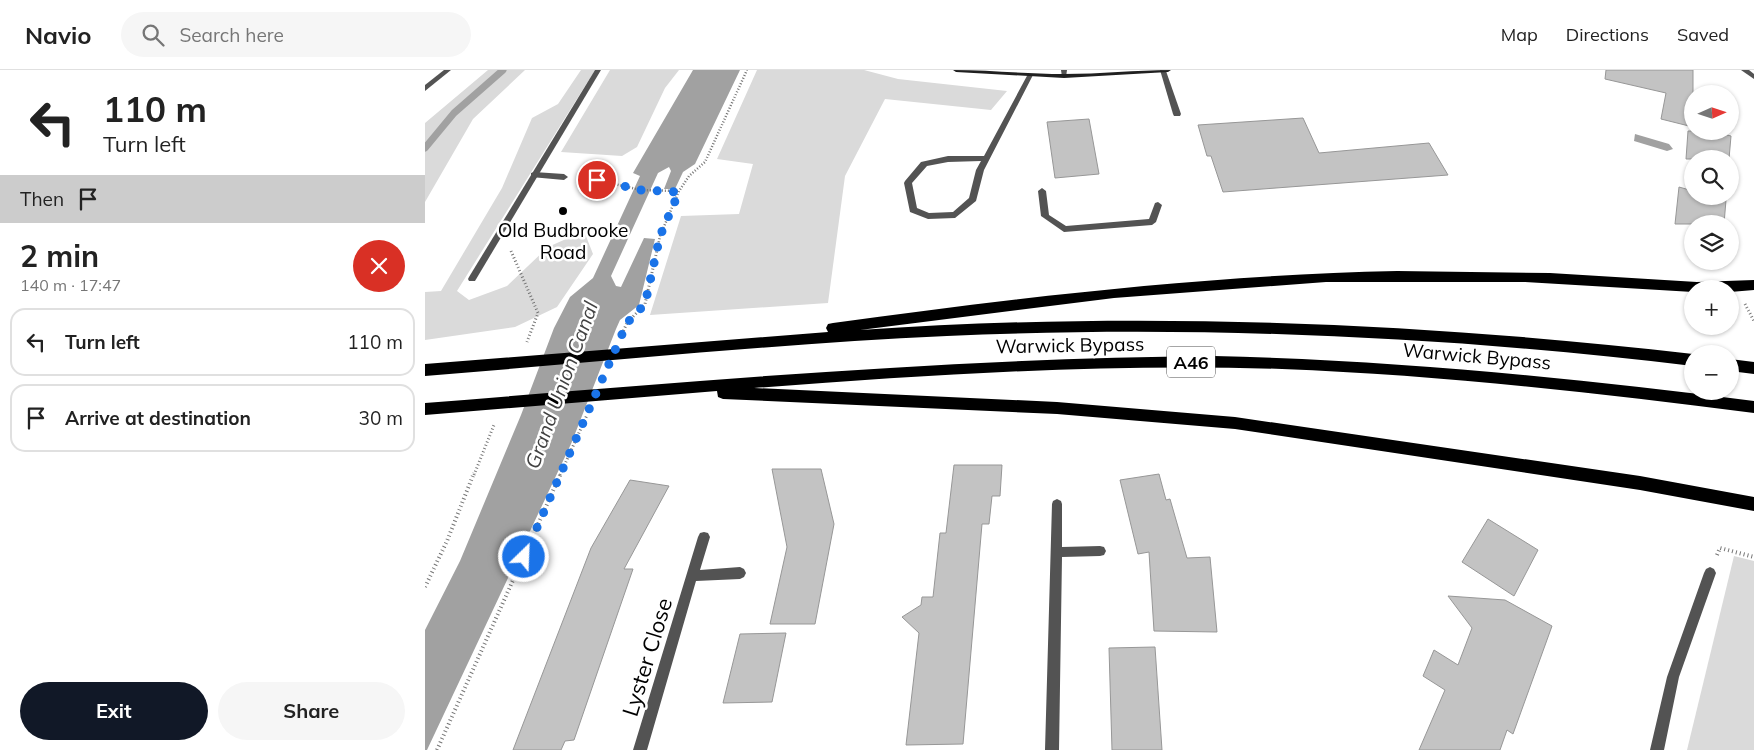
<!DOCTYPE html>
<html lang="en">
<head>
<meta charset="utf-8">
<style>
  body { margin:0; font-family:Mulish,sans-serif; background:#f6f6f6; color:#222; height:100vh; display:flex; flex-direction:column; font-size:19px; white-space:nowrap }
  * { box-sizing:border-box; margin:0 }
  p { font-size:16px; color:#767676 }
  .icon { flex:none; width:28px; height:28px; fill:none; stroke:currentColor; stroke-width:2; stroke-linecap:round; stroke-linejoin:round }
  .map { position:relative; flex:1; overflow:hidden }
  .details { display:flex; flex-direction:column; background:#fff; width:425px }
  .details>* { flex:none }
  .hud { background:#fff; color:#222; overflow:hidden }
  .needle { width:32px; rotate:87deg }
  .controls { position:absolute; left:1259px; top:15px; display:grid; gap:10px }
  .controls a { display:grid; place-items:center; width:55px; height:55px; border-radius:50%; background:#fff; box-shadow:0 1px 4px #0004; font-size:25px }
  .pin { position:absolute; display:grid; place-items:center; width:42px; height:42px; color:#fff; margin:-21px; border:2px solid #fff; border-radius:50%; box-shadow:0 1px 5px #0007 }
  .me { position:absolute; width:55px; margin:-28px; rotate:24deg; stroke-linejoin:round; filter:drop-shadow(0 0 4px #0008) }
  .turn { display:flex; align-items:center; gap:18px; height:105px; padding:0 20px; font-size:22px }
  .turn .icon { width:65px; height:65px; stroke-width:2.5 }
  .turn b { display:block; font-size:35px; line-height:42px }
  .then { display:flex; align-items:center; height:48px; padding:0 20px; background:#0003; gap:10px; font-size:19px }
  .round { display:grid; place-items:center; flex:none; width:52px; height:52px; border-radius:26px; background:#f6f6f6 }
  .headline { display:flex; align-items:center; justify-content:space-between; height:85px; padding:0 20px }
  h1 { font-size:30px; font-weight:700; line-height:38px }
  .cta { display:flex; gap:10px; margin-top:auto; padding:10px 20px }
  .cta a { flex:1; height:58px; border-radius:30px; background:#111827; color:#fff; font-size:20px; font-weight:700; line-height:58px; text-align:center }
  .cta a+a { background:#f6f6f6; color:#222 }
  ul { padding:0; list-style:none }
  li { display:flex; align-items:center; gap:15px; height:68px; margin:0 10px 8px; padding:0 10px; border:2px solid #e0e0e0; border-radius:15px }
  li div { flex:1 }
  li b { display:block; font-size:19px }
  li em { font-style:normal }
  header { display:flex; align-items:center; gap:30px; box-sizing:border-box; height:70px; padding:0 25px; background:#fff; border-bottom:1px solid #e0e0e0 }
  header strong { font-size:24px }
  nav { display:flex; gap:28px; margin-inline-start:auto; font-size:18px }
  .search { width:350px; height:45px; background:#f6f6f6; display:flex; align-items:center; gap:12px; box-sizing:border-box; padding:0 18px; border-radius:28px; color:#767676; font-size:19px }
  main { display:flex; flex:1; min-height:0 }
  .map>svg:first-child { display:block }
  .green { fill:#dadada }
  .water { fill:#a1a1a1 }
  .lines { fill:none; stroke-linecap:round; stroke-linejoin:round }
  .stream { stroke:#a1a1a1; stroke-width:7 }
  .building { fill:#c3c3c3; stroke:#979797 }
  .path-far2 { stroke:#757575; stroke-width:2.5; stroke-dasharray:1 2; stroke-linecap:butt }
  .path-far1 { stroke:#757575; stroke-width:3; stroke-dasharray:1 2.5; stroke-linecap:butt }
  .path { stroke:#757575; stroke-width:4; stroke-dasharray:1 3; stroke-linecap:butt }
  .lane { fill:#535353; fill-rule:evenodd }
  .street { fill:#535353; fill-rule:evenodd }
  .secondary { fill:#202020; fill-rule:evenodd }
  .highway { fill:#000; fill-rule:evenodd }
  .route { stroke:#1a73e8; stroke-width:9; stroke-dasharray:0 16.2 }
  .poi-dot { fill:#000; stroke:#fff; stroke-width:2 }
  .labels { text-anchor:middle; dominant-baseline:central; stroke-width:5; stroke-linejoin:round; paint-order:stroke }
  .shield { fill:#fff; stroke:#4c4c4c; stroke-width:1 }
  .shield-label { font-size:18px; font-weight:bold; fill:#000 }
  .poi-label { font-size:19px; fill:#000; stroke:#fff }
  .street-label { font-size:19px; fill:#000; stroke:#fff }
  .water-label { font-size:20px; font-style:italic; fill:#424242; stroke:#fff }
  .near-street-label { font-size:22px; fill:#000; stroke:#fff }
</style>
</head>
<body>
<header>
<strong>Navio</strong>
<div class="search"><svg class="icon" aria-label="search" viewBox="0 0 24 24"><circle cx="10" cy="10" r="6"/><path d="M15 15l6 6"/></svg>Search here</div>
<nav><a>Map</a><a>Directions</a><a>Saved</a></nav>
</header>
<main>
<section class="details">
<div class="hud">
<div class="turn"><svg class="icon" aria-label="left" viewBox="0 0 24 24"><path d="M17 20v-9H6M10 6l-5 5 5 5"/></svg><div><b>110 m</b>Turn left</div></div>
<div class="then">Then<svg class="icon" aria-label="arrive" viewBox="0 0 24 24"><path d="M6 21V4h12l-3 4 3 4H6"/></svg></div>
</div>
<div class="headline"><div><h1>2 min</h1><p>140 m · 17:47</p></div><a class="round" style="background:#d93025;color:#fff"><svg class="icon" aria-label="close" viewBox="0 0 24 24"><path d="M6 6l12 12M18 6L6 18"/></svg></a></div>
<ul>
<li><svg class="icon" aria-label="left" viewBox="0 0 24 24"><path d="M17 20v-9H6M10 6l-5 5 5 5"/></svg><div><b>Turn left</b></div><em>110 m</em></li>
<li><svg class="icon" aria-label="arrive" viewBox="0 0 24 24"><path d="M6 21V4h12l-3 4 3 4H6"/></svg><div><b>Arrive at destination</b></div><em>30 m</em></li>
</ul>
<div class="cta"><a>Exit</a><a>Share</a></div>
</section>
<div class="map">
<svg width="1329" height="680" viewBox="0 0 1329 680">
  <rect width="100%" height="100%" fill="#fff"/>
  <g class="green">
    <polygon points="63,0 100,0 48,49 0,132 0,53"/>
    <polygon points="156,0 170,0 32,221 44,230 82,216 123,177 159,161 168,184 132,237 90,257 0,270 0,222 16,221 77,118 107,48 133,34"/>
    <polygon points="185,0 254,0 240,18 212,77 197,86 136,82"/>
    <polygon points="332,0 439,0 473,9 582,21 566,40 460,29 420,106 403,233 225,245 256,146 314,144 328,94 292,89"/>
    <polygon points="1309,486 1329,491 1329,680 1262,680"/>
  </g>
  <g class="water">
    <polygon points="268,0 315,0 270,94 258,102 250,119 239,119 246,101 244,97 233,103 186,206 191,216 196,217 219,168 230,169 214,235 195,250 191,259 146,374 2,680 0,680 0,560 35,491 96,345 129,258 145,227 168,208 215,106 208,103"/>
    <polygon points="1210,64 1244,74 1248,79 1242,81 1209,71"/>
  </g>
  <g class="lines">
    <polyline class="stream" points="0,78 29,43 78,0"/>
  </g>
  <g class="building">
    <polygon points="1181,0 1268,0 1268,57 1236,49 1241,23 1180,9"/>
    <polygon points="878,48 894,83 1004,73 1023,105 798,122 786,86 782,86 773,55"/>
    <polygon points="664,49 674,104 630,108 622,52"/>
    <polygon points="1263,61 1302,61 1302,65 1306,66 1304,89 1261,89"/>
    <polygon points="1254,117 1268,121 1268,126 1287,126 1301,130 1299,154 1250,154"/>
    <polygon points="529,395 577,395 575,426 567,426 564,454 557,454 538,674 481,675 494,563 477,547 496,535 497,527 508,527 515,463 521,463"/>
    <polygon points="347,399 396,399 409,454 390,554 345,554 362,477"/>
    <polygon points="734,404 741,430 745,429 762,488 785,487 792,562 729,561 724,482 713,484 695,410"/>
    <polygon points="205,410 244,416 199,499 208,499 149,670 140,671 136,680 88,680 166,478"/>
    <polygon points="1063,449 1113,480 1089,526 1037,492"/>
    <polygon points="1023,526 1080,530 1127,556 1088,664 1082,660 1075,680 994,680 1020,620 998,606 1009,580 1033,595 1047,558"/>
    <polygon points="361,563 347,632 298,633 315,564"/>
    <polygon points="730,577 737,680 687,680 684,578"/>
  </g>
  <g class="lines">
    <g class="path-far2">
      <polyline points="172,110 216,120 254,121"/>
      <polyline points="232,181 235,166 254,121 264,106 280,92 322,0"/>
    </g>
    <g class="path-far1">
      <polyline points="86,181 113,243 102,272"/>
      <polyline points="1320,234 1329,251"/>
      <polyline points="197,264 202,253 220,234 232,180"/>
      <polyline points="49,405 69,355"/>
      <polyline points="135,405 162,345"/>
    </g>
    <g class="path">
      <polyline points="1292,485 1295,478 1329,487"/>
      <polyline points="0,517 22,471 49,403"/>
      <polyline points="12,680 136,403"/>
    </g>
    <g class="lane">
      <polygon points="19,0 26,0 0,21 0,15"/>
      <polygon points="636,0 642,0 641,7 637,7"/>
      <polygon points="735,0 741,1 756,44 755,46 749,46 748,44"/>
      <path d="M603,4l5,1 -49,95 -8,31 -21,17 -27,1 -18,-7 -6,-29 1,-2 16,-19 27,-6h36zM556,91l-5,9 -7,28 -16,14 -24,1 -12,-5 -5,-25 15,-17 21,-4z"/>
      <polygon points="109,102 139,104 143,107 139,110 106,107 106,103"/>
      <polygon points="617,118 621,121 624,145 641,156 724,149 730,133 733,132 737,135 731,152 727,155 639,162 616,146 613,121"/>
    </g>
    <g class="street">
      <polygon points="170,0 176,0 50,211 44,211 43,209 44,207"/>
      <polygon points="1316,0 1324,0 1329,4 1329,9"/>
      <polygon points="632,429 636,431 637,434 637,477 675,476 679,477 681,481 679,485 675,486 637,487 634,680 620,680 627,434 628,431"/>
      <polygon points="279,462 283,463 285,467 275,500 315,497 319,499 321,503 319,507 315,509 271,511 222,680 208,680 273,467 275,463"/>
      <polygon points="1285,497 1289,499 1291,503 1254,607 1239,680 1225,680 1242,607 1279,503 1281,499"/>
    </g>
    <path class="secondary" d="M528,0c37,0 74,4 111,4 36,0 72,-4 107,-4l-3,2 -104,6 -108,-6z"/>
    <g class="highway">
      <path d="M972,201l153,2 147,9 57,-2v10l-24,2v-3h-37v3l-168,-10h-199l-212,16 -254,32c278,-19 556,-8 833,24v12c-248,-30 -497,-41 -746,-30 -174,8 -348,26 -522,40v-12l403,-32 -2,-4 2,-4 5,-1c188,-26 375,-48 564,-52z"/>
      <path d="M789,286c181,4 360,22 540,45v12c-157,-20 -314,-38 -472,-44 -176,-6 -353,6 -528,19l303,14 178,15 405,59 114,21v14l-114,-21 -405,-61 -178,-15 -334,-15 -5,-2 -1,-6 -292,24v-12c263,-21 525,-45 789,-47z"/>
      <polygon points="1305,289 1329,292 1329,304 1305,301"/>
    </g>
  </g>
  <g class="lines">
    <polyline class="route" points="99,487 202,253 220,234 235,166 254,122 216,120 172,110"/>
  </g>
  <circle class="poi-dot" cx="138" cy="141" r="5"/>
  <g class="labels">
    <rect class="shield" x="742" y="276.5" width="48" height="31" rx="4"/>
    <g class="shield-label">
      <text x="766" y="292">A46</text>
    </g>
    <g class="poi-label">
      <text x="138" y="160">Old Budbrooke<tspan x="138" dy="22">Road</tspan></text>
    </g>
    <g class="street-label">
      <text transform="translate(645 275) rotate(-1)">Warwick Bypass</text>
      <text transform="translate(1052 286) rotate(5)">Warwick Bypass</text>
    </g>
    <g class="water-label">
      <text transform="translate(136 315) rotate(-70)">Grand Union Canal</text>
    </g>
    <g class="near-street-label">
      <text transform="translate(222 587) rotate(-73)">Lyster Close</text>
    </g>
  </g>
</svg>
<div class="controls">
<a><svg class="needle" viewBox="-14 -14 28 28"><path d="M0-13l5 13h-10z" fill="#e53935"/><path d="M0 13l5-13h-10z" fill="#767676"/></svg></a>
<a><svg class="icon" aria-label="search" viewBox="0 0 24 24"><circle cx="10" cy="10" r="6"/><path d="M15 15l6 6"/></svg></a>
<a><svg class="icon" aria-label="layers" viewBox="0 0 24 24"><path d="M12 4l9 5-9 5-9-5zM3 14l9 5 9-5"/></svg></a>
<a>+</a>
<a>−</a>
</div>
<div class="pin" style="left:172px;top:110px;background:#d93025"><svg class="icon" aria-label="arrive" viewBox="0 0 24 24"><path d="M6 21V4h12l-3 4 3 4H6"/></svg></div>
<svg class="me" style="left:99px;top:487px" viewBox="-20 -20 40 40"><circle r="17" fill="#1a73e8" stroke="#fff" stroke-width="3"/><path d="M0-11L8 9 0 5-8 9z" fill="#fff"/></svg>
</div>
</main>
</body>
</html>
